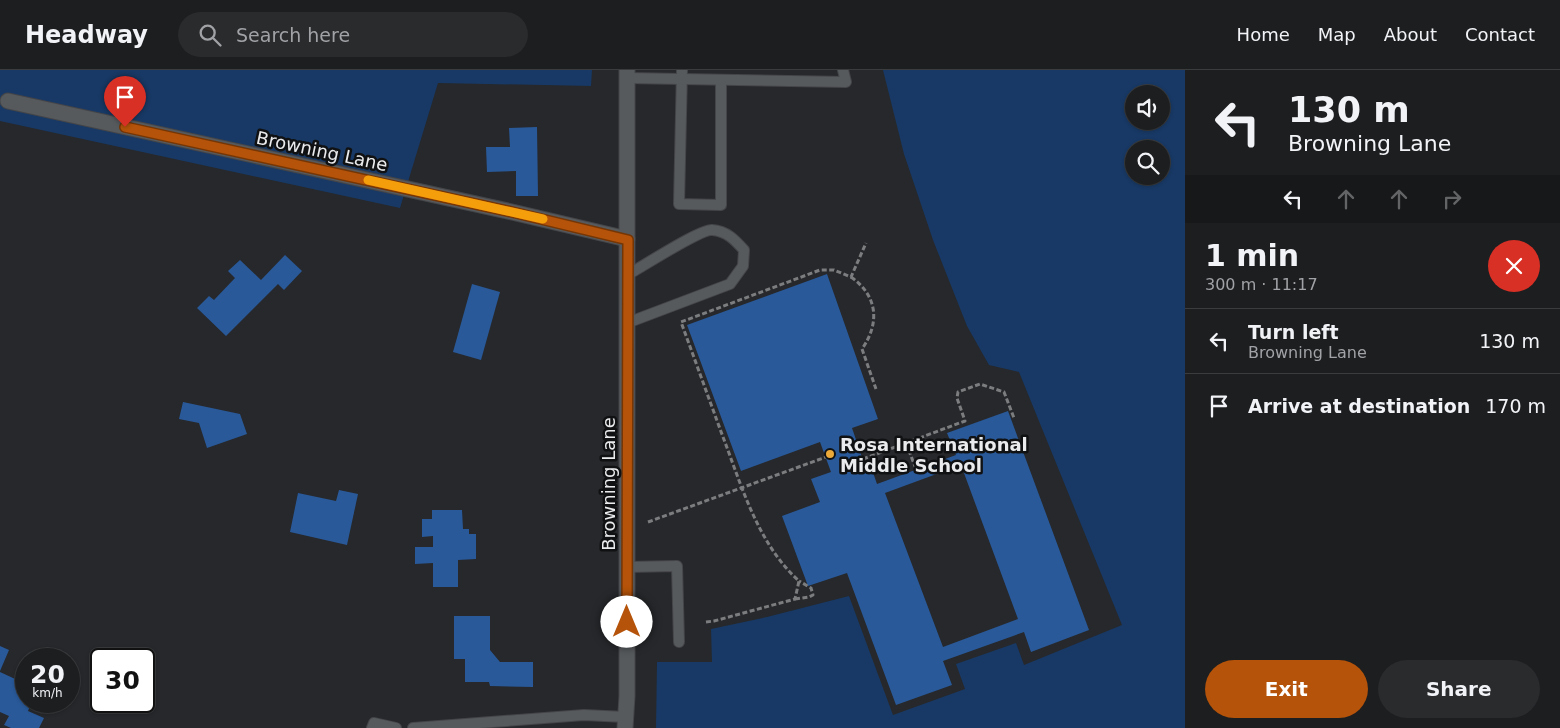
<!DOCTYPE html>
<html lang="en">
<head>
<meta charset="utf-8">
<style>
  body { margin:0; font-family:"DejaVu Sans",sans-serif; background:#292b2d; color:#f1f3f6; height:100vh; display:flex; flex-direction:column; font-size:19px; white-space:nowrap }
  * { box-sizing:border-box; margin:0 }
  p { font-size:16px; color:#a0a2a5 }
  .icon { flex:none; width:28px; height:28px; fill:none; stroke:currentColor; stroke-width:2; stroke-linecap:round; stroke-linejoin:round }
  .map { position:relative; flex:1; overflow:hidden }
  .drawer { display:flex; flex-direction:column; background:#1c1e20; width:375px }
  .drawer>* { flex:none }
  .hud { background:#1c1e20; color:#f1f3f6; overflow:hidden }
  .tools { position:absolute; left:1125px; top:15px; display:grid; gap:10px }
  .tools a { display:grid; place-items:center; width:45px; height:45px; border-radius:50%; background:#1c1e20; box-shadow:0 1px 4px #0004,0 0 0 1px #3a3c3e; font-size:25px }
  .speed { position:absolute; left:15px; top:578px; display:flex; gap:10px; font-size:25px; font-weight:700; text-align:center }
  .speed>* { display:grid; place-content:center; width:65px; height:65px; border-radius:50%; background:#1c1e20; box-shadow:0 1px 4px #0004,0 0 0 1px #3a3c3e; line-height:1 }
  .speed small { font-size:12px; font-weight:400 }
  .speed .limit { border:2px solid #111; border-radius:8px; background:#fff; color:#111 }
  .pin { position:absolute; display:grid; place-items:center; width:42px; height:42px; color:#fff; margin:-51px -21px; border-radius:50% 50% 50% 0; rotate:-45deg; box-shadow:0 0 5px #0007 }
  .pin .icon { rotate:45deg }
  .me { position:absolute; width:55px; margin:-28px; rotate:0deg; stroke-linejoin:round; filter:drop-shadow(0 0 4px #0008) }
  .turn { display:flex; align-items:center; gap:18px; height:105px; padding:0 20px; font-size:22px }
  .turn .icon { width:65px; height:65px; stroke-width:2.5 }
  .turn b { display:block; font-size:35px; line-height:42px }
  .lanes { display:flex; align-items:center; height:48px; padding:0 20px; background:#0003; justify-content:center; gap:25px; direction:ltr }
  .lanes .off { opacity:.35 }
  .round { display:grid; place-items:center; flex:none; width:52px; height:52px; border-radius:26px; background:#292b2d }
  .headline { display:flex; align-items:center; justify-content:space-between; height:85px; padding:0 20px }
  h1 { font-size:30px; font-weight:800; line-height:38px }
  .button { display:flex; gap:10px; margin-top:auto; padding:10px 20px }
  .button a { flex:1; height:58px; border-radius:30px; background:#b45309; color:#fff; font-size:20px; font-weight:800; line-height:58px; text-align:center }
  .button a+a { background:#292b2d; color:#f1f3f6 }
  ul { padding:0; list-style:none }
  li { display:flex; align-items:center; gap:15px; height:65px; padding:0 20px; border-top:1px solid #3a3c3e }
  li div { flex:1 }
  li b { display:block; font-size:19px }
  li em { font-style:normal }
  header { display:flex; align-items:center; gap:30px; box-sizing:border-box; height:70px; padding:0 25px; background:#1c1e20; border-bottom:1px solid #3a3c3e }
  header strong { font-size:24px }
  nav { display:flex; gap:28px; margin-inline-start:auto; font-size:18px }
  .search { width:350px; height:45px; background:#292b2d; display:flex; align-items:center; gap:12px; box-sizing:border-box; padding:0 18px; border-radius:28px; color:#a0a2a5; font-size:19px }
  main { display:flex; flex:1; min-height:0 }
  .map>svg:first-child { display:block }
  .green { fill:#183965; fill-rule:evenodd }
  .building { fill:#295999; fill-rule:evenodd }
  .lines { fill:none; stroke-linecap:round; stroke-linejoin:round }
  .service-casing { stroke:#444548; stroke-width:12 }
  .minor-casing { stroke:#444548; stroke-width:17 }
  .path { stroke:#7b7d7f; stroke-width:3; stroke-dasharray:5 2.5; stroke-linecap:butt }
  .service { stroke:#575a5d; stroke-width:10 }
  .minor { stroke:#575a5d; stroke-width:15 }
  .route-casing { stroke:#753606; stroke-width:12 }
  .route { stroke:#b45309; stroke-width:9 }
  .slow { stroke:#f59e0b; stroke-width:9 }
  .poi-dot { fill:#eba93a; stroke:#101112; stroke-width:2 }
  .labels { text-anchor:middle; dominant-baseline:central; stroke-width:5; stroke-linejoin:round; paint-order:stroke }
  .street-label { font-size:18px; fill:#eaebed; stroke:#101112 }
  .poi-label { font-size:18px; font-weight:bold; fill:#eaebed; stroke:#101112; text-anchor:start }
</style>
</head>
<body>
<header>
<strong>Headway</strong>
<div class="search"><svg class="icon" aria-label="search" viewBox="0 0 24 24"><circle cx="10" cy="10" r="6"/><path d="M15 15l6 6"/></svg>Search here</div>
<nav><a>Home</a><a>Map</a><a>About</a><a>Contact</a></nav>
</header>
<main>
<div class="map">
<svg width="1185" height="658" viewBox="0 0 1185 658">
  <rect width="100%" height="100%" fill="#26282b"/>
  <g class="green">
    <polygon points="0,0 592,0 591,16 438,13 400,138 0,51"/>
    <path d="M883,0h302v658h-529l1,-66h55l-1,-33 56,-12 82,-21 44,119 72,-26 -9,-25 60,-21 8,22 98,-40 -103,-253 -30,-7 -22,-39 -34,-86 -29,-86zM1134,24h27v27h-27zM1134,79h27v27h-27z"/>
  </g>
  <g class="building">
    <polygon points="537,57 538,126 516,126 516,101 487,102 486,77 510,77 509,58"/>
    <polygon points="285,185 302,201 284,220 278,214 226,266 197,238 209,226 214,230 235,208 228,201 240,190 261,210"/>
    <path d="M827,204l51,145 -26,9 12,35 5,-2 8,23 79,-29 -9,-22 61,-22 81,219 -58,22 -7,-20 -81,29 9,24 -56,20 -49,-132 -39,13 -26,-70 38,-14 -9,-23 20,-7 -11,-30 -79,29 -54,-146zM961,395l57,154 -75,28 -58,-154z"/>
    <polygon points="472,214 500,222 481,290 453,282"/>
    <polygon points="183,332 240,344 247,364 207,378 199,353 179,349"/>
    <polygon points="339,420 358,424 347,475 290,462 298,423 336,431"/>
    <polygon points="432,440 462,440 463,459 469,459 469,464 476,464 476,489 458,490 458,517 433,517 433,493 415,494 415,477 433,477 433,466 422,467 422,449 432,449"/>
    <polygon points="454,546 490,546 490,580 500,592 533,592 533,617 490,616 489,612 465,612 465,589 454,589"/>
    <polygon points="0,576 9,580 0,601"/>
    <polygon points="0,602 26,614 26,631 32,631 28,641 44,648 39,658 11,658 4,655 9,646 0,642"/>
  </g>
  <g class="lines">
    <g class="service-casing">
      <g id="service">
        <polyline points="682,0 679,134 721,135 721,10"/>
        <polyline points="627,8 846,12 843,0"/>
        <path d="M627,253l103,-39 13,-18 1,-16c-9,-10 -17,-19 -32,-20 -12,-1 -70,37 -85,45"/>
        <polyline points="627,497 677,496 679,572"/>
        <polyline points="372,658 374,653 396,658"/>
        <polyline points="413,658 584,645 625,647"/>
      </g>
    </g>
    <g class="minor-casing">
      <g id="minor">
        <polyline points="8,31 512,142 627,169"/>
        <polyline points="625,658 627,626 627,0"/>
      </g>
    </g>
    <g class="path">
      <path d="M851,207c27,19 29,46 11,72l14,40"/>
      <polyline points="906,373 916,399"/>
      <polyline points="863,389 965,351 957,328 958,322 980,314 1004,322 1014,348"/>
      <polyline points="648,452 826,387"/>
      <polyline points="795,529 809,527 813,525 811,518 799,511"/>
      <path d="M706,552l8,-1 81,-22 4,-18c-41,-37 -57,-94 -76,-144 -14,-38 -28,-77 -42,-115l139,-52h14l17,7 15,-34"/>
    </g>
    <use href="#service" class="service"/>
    <use href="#minor" class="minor"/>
  </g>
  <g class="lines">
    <g class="route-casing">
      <polyline id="route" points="125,57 512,142 628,170 627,552"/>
    </g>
    <use href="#route" class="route"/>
    <polyline class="slow" points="368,110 543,149"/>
  </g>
  <circle class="poi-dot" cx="830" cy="384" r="5"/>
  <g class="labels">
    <g class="street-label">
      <text transform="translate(322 81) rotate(12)">Browning Lane</text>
      <text transform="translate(608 414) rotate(-90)">Browning Lane</text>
    </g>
    <g class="poi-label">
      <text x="840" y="374">Rosa International<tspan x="840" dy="21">Middle School</tspan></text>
    </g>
  </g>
</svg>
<div class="tools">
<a><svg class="icon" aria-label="sound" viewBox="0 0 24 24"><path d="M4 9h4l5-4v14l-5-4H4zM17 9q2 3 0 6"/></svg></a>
<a><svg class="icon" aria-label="search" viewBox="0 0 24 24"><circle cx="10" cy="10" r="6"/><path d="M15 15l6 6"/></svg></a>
</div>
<div class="speed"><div>20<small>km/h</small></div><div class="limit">30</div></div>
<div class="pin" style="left:125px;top:57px;background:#d93025"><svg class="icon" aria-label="arrive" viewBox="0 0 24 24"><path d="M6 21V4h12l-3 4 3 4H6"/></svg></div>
<svg class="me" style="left:627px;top:552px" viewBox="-20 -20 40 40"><circle r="19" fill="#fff"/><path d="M0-13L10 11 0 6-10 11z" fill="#b45309"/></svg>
</div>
<section class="drawer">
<div class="hud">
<div class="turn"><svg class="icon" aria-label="left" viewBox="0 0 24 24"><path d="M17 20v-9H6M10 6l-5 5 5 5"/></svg><div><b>130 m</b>Browning Lane</div></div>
<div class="lanes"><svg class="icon" aria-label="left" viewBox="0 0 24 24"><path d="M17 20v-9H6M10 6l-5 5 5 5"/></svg><svg class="icon off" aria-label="ahead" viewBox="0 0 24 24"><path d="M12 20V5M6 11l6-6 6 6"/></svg><svg class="icon off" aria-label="ahead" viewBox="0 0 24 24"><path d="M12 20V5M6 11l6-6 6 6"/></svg><svg class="icon off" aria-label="right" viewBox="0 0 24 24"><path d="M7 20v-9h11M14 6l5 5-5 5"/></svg></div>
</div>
<div class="headline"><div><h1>1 min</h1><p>300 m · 11:17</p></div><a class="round" style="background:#d93025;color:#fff"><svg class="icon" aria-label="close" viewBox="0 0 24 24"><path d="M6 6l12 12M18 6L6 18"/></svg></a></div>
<ul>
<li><svg class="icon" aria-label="left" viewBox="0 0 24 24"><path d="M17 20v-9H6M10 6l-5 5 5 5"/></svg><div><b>Turn left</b><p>Browning Lane</p></div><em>130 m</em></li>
<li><svg class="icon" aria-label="arrive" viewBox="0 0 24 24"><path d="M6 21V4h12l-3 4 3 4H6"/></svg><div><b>Arrive at destination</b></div><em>170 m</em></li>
</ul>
<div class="button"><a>Exit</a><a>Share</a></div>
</section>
</main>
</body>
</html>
